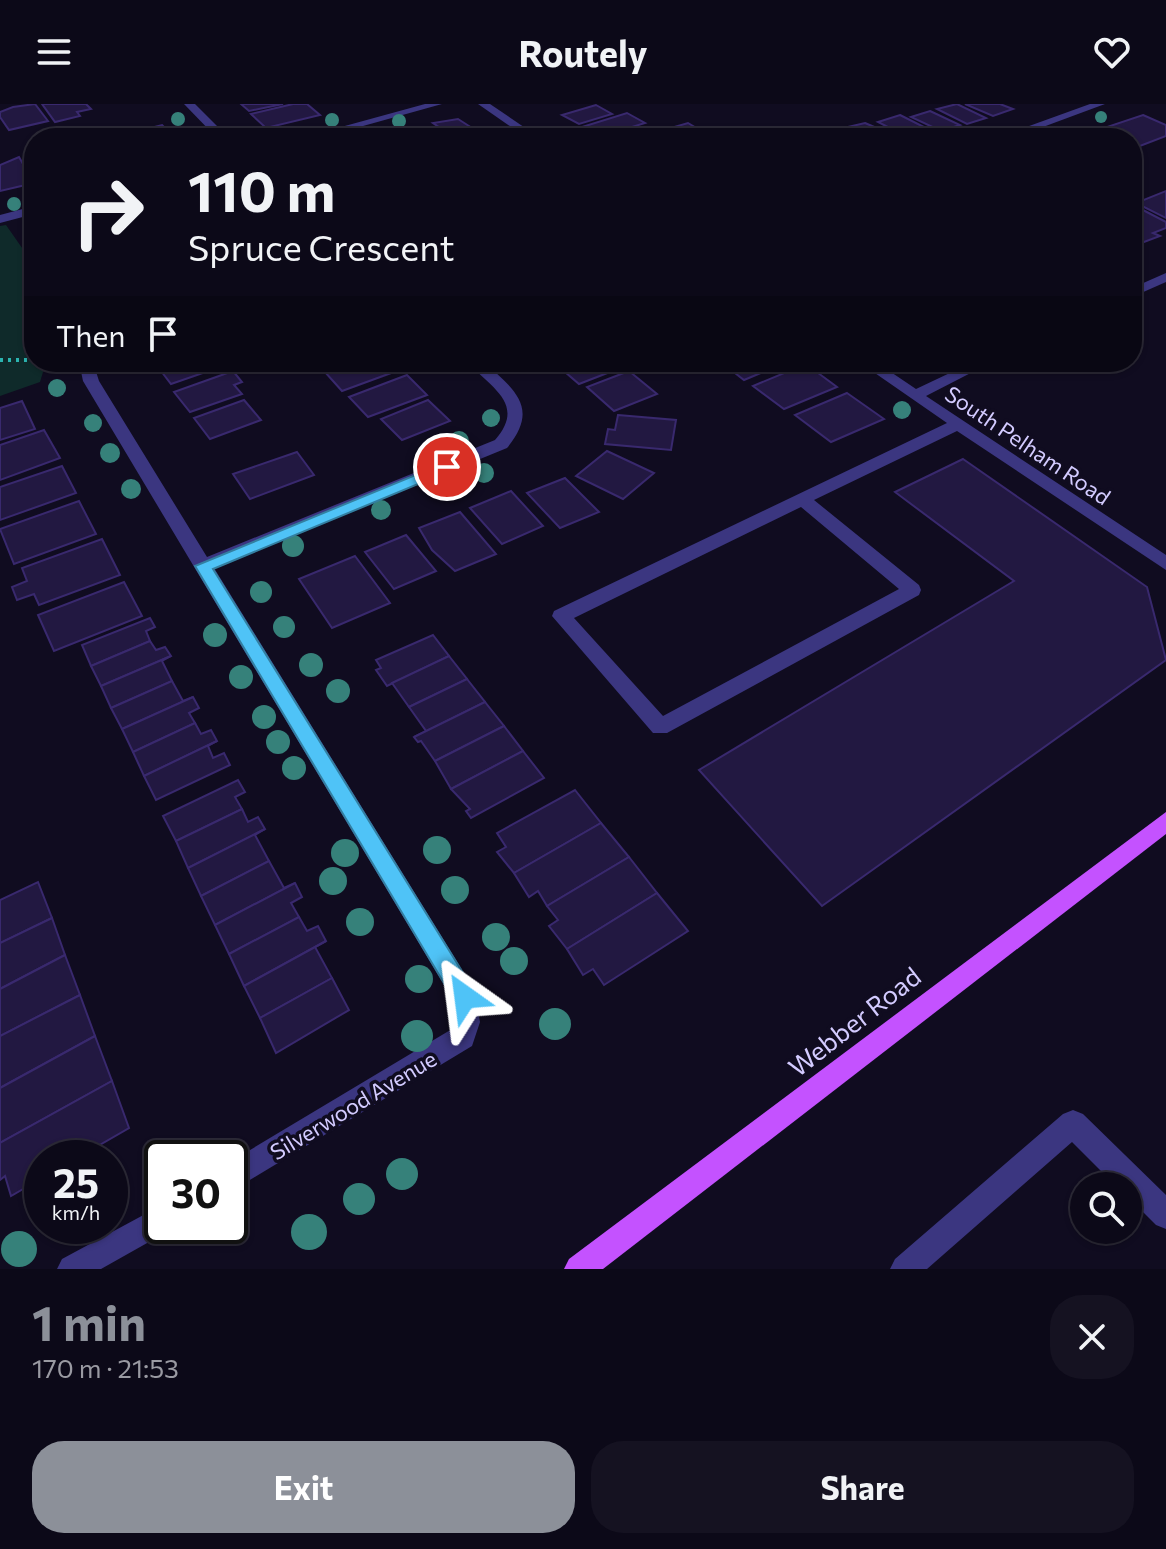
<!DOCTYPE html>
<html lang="en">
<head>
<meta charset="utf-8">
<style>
  body { margin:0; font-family:Commissioner,sans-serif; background:#151221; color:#f1f3f6; height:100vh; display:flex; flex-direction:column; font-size:30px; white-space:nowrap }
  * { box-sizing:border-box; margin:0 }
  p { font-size:26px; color:#9a9aa2 }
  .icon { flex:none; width:44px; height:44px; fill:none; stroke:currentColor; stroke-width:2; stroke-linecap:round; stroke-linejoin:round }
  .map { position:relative; height:1165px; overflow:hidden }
  .panel { display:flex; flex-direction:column; background:#0c0918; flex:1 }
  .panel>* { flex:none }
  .top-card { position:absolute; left:24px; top:24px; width:1118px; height:244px; border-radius:32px; box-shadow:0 2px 6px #0004,0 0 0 2px #2c2a37; background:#0c0918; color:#f1f3f6; overflow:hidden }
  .tools { position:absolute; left:1070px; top:1068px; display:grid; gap:16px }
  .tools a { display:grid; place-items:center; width:72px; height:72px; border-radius:50%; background:#0c0918; box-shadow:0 2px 6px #0004,0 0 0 2px #2c2a37; font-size:40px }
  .speed { position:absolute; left:24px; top:1036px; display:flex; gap:16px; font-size:40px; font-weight:700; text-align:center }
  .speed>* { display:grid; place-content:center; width:104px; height:104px; border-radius:50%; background:#0c0918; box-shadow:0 2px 6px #0004,0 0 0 2px #2c2a37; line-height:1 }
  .speed small { font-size:20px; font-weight:400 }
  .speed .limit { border:4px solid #111; border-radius:12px; background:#fff; color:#111 }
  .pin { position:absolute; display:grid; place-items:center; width:68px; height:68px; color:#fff; margin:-34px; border:4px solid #fff; border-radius:50%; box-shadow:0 2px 8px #0007 }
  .me { position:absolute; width:88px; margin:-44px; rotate:329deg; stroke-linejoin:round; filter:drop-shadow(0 0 6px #0008) }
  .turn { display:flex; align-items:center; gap:28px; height:168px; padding:0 32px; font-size:36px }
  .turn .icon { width:104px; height:104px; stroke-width:2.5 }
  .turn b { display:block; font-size:56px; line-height:68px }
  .then { display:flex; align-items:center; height:76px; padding:0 32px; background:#0003; gap:16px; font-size:30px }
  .round { display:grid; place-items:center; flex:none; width:84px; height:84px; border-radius:32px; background:#151221 }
  .summary { display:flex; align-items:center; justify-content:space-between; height:136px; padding:0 32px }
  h1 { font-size:48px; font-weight:700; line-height:60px; color:#8c9099 }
  .primary-button { display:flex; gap:16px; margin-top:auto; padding:16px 32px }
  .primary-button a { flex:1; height:92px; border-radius:32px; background:#8c9099; color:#fff; font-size:32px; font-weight:700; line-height:92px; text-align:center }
  .primary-button a+a { background:#151221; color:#f1f3f6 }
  header { display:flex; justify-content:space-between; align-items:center; height:104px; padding:0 32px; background:#0c0918; font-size:36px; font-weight:700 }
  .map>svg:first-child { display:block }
  .green { fill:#0f2a2a }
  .building { fill:#221841; stroke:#39296e; stroke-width:2 }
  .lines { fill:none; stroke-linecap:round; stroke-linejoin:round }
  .path { stroke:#2bb4b0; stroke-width:4; stroke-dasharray:3 5; stroke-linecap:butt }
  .minor { fill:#3b3680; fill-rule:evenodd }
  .major { fill:#c452ff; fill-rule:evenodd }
  .tree { fill:#36817a }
  .route { fill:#4fc3f7; stroke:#337fa1; stroke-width:2 }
  .labels { text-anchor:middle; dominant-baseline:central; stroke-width:7; stroke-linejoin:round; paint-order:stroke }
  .street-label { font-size:22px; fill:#d3cbff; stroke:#100c20 }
  .near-street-label { font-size:26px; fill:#d3cbff; stroke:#100c20 }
</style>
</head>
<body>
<header><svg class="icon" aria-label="menu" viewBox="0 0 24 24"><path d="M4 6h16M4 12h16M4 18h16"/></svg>Routely<svg class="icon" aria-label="heart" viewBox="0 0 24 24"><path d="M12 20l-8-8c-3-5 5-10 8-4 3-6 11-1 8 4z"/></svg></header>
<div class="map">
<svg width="1166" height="1165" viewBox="0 0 1166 1165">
  <rect width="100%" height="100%" fill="#100c20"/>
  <polygon class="green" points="6,121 34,161 34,258 46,258 40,278 0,292 0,122"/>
  <g class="building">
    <polygon points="35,0 48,17 9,26 0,13 0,8 13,3"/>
    <polygon points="42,0 86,0 91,5 77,8 80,12 55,18"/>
    <polygon points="241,0 283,0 249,7"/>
    <polygon points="293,0 307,0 320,11 266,24 251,10"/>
    <polygon points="957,0 986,14 967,20 937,5"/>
    <polygon points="965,0 1000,0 1013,5 993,12"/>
    <polygon points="596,1 612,10 579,20 562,11"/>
    <polygon points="930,7 960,21 941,27 911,13"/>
    <polygon points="627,9 645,19 600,33 582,23"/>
    <polygon points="900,11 936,29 909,34 878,18"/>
    <polygon points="1143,11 1166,21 1166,32 1132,45 1132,34 1096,34 1086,30"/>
    <polygon points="458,15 483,31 455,34 433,19"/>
    <polygon points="688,19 703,28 691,32 695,34 643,32"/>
    <polygon points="865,19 900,34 861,34 839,25"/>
    <polygon points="162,21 174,34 125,34 122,31"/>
    <polygon points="417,24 433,24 447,34 410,34 403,28"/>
    <polygon points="19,53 34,79 0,87 0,61"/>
    <polygon points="1166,87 1166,114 1136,99"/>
    <polygon points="1141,105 1166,118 1166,124 1153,129 1160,132 1144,138 1132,137 1132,109"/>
    <polygon points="163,258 228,258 229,260 171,280 161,267 168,264"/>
    <polygon points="349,258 395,258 402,265 342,287 324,267"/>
    <polygon points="565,258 632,258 633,259 579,280 557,261"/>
    <polygon points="721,258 787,258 744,276"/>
    <polygon points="806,260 837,283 784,305 753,282"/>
    <polygon points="233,267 242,278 234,281 242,290 190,308 174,288"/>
    <polygon points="629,267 657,290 614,307 587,283"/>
    <polygon points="407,271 427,291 368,313 349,293"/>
    <polygon points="847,289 884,315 831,338 795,311"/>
    <polygon points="244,296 261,316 210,335 194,314"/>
    <polygon points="428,296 450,317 402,336 381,315"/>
    <polygon points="22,297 35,325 0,336 0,304"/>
    <polygon points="618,311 676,316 671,346 605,340 608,325 615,326"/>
    <polygon points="44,326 60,354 0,376 0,341"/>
    <polygon points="607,347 654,369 623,395 576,372"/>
    <polygon points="297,348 314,371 250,395 233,370"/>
    <polygon points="963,355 1147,483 1166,556 822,802 699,666 1014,477 895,388"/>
    <polygon points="62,362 76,389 0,416 0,383"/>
    <polygon points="565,374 599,408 560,424 527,389"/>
    <polygon points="511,387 543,422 502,440 470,404"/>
    <polygon points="79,397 96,430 14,460 0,425"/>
    <polygon points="460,408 496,450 455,467 432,446 419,424"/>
    <polygon points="406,431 436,467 394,485 365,448"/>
    <polygon points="102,435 120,471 39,501 34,490 17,496 12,483 27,477 22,464"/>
    <polygon points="355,452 390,499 332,524 299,475"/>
    <polygon points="124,478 142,512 54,547 38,511"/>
    <polygon points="150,514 155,523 146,527 150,537 91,562 82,541"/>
    <polygon points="433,531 449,552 387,582 376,566 381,564 376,556"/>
    <polygon points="150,537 156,546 165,543 171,552 101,582 91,562"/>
    <polygon points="171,552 162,557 172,577 111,604 101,582"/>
    <polygon points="449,552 467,575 409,603 392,579"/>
    <polygon points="467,575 485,598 414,633 426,627 409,603"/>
    <polygon points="172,577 183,597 193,593 122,625 111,604"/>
    <polygon points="193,593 199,604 189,609 195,619 133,648 122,625"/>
    <polygon points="485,598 504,622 435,657 421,637 418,638 414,633"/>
    <polygon points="195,619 201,630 211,626 217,637 144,672 133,648"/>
    <polygon points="504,622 523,647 451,685 435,657"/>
    <polygon points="217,637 208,642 213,654 224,649 230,661 156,696 144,672"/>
    <polygon points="523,647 544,674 471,714 466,707 470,705 451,685"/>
    <polygon points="238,676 245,688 235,693 242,705 176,737 163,712"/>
    <polygon points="575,686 601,719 514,769 497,748 506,743 497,729"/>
    <polygon points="242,705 248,718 258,713 265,725 188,764 176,737"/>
    <polygon points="601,719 629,753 547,802 538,787 529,793 514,769"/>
    <polygon points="265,725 255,731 269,757 201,792 188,764"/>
    <polygon points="629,753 657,789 567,845 549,822 558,816 547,802"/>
    <polygon points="269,757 284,784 295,779 215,821 201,792"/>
    <polygon points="38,778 52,814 0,839 0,796"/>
    <polygon points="295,779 302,793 291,799 299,813 229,850 215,821"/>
    <polygon points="657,789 688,827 604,881 593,865 583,871 567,845"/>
    <polygon points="299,813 307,827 318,822 326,837 244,882 229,850"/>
    <polygon points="52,814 65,851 0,885 0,839"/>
    <polygon points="326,837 315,843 332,874 260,914 244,882"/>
    <polygon points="65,851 80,891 0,932 0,885"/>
    <polygon points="332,874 349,906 276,949 260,914"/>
    <polygon points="80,891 95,932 0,984 0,932"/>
    <polygon points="95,932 112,977 0,1039 0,984"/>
    <polygon points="112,977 129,1024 77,1054 42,1054 42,1074 11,1092 5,1072 0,1076 0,1039"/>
  </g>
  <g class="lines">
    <polyline class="path" points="0,256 34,256"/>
    <g class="minor">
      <polygon points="184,0 195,0 229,34 217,34"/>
      <polygon points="425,0 442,0 320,34 301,34"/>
      <polygon points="478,0 490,0 540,34 527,34"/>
      <polygon points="1090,0 1105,0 1013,34 996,34"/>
      <polygon points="34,102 34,110 0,119 0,111"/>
      <polygon points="1166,169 1166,178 1132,193 1132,184"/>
      <path d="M79,258h14l6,19 108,176 288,-117c32,-37 -5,-52 -27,-78h16c31,28 56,46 23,86l-293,120 260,421 6,33 -8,24 -242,146v-30l222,-133 1,-29 -370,-619z"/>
      <path d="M859,258h17l40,27 57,-27h19l-66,34 240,159v15l-209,-139 -143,69 105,85 2,5 -2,5 -252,138h-14l-101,-117 2,-5 393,-188zM801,403l98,82 -236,127 -89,-98z"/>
      <polygon points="1073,1006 1083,1010 1166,1091 1166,1125 1156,1121 1128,1093 1128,1082 1116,1082 1072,1038 927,1165 890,1165 895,1155 1063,1010"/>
      <polygon points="162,1101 162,1122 173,1122 172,1125 101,1165 57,1165 62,1155"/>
    </g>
    <polygon class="major" points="1166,708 1166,730 603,1165 564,1165 569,1155"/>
  </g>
  <g class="tree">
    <circle cx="1101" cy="13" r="6"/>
    <circle cx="178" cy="15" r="7"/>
    <circle cx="332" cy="16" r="7"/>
    <circle cx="399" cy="17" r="7"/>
    <circle cx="14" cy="100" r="7"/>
    <circle cx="57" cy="284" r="9"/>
    <circle cx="902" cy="306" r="9"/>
    <circle cx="491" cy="314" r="9"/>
    <circle cx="93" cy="319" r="9"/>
    <circle cx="459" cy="337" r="10"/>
    <circle cx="110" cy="349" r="10"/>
    <circle cx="484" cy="369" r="10"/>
    <circle cx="131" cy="385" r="10"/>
    <circle cx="381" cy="406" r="10"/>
    <circle cx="293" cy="442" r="11"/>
    <circle cx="261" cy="488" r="11"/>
    <circle cx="284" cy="523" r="11"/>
    <circle cx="215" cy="531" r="12"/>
    <circle cx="311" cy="561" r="12"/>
    <circle cx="241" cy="573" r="12"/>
    <circle cx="338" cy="587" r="12"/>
    <circle cx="264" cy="613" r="12"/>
    <circle cx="278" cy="638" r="12"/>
    <circle cx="294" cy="664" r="12"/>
    <circle cx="437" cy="746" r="14"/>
    <circle cx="345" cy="749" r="14"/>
    <circle cx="333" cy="777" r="14"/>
    <circle cx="455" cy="786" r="14"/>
    <circle cx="360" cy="818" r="14"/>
    <circle cx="496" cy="833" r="14"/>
    <circle cx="514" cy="857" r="14"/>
    <circle cx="419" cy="875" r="14"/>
    <circle cx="555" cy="920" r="16"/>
    <circle cx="417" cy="932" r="16"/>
    <circle cx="402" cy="1070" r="16"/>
    <circle cx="359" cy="1095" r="16"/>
    <circle cx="309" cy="1128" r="18"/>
    <circle cx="19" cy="1145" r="18"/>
  </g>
  <polygon class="route" points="447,358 455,363 452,366 213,465 473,885 476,893 473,901 465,904 457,901 195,462"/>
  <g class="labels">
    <g class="street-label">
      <text transform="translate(1028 341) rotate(34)">South Pelham Road</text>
      <text transform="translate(353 1001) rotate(-31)">Silverwood Avenue</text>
    </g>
    <g class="near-street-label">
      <text transform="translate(854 917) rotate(-38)">Webber Road</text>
    </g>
  </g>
</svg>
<div class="tools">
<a><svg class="icon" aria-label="search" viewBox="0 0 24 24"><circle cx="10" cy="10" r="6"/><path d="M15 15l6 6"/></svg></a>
</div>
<div class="speed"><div>25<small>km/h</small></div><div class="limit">30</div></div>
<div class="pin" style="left:447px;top:363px;background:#d93025"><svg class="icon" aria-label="arrive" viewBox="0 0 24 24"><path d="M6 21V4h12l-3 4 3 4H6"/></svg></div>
<svg class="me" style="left:465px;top:893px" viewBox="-20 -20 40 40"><path d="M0-17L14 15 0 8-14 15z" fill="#4fc3f7" stroke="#fff" stroke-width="4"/></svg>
<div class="top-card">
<div class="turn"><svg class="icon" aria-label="right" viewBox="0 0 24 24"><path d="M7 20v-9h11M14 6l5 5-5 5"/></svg><div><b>110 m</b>Spruce Crescent</div></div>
<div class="then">Then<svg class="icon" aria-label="arrive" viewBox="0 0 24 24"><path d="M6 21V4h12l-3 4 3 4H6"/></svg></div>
</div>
</div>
<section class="panel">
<div class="summary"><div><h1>1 min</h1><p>170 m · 21:53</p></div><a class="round"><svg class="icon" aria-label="close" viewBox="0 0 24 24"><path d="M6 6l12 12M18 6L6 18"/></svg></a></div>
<div class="primary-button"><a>Exit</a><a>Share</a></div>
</section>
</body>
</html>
